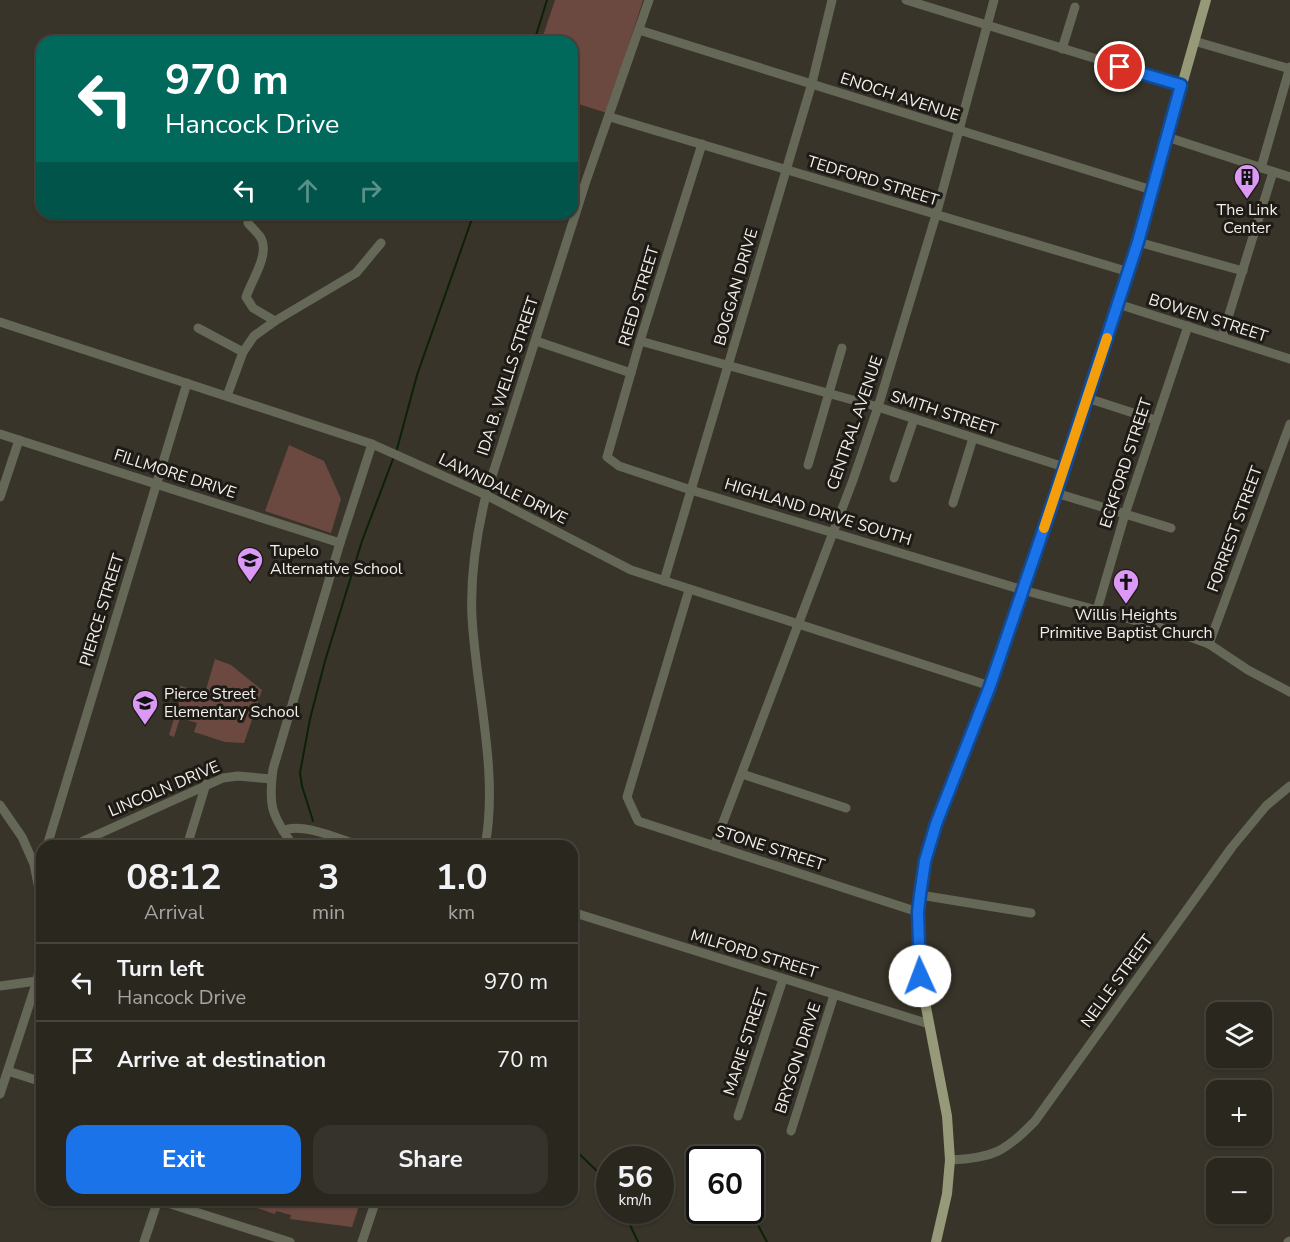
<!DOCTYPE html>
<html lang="en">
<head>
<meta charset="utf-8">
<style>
  body { margin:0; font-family:"Nunito Sans",sans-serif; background:#36332c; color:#f1f3f6; height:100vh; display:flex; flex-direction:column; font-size:22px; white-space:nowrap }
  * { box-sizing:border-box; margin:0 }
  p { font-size:20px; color:#a5a5a4 }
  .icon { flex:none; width:33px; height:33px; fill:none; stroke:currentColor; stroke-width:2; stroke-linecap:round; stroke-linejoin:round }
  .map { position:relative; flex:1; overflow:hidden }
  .side { position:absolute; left:36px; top:840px; width:542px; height:366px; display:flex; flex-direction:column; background:#2a271f; border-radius:18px; box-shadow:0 2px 4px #0004,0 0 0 2px #46443d }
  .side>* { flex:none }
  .banner { position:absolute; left:36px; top:36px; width:542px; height:183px; border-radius:18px; box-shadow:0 2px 4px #0004,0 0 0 2px #46443d; background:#00695c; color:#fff; overflow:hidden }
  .fabs { position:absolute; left:1206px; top:1002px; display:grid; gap:12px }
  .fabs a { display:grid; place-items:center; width:66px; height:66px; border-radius:12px; background:#2a271f; box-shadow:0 2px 4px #0004,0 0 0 2px #46443d; font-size:30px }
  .speed { position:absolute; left:596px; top:1146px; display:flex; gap:12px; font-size:30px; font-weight:700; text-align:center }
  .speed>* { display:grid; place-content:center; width:78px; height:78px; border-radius:50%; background:#2a271f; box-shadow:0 2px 4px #0004,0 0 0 2px #46443d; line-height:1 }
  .speed small { font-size:15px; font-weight:400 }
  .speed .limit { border:3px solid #111; border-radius:9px; background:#fff; color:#111 }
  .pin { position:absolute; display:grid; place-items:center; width:51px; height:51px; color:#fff; margin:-26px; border:3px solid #fff; border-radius:50%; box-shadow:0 2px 6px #0007 }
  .me { position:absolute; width:66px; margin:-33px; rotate:358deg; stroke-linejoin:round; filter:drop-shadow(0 0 4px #0008) }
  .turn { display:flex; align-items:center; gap:21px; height:126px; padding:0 30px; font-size:27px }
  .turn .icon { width:78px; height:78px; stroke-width:2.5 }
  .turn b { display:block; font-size:42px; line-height:51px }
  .lanes { display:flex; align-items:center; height:57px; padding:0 30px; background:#0003; justify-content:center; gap:30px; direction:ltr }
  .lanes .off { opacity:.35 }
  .eta { display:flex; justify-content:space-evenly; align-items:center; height:102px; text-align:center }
  .eta b { font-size:36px; font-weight:700; line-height:42px }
  .button { display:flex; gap:12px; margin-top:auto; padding:12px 30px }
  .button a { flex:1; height:69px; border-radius:18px; background:#1a73e8; color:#fff; font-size:24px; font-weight:700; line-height:69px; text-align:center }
  .button a+a { background:#36332c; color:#f1f3f6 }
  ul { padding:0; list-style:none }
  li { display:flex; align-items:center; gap:18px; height:78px; padding:0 30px; border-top:2px solid #46443d }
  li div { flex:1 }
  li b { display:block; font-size:22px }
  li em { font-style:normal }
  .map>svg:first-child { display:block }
  .green { fill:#6c4940 }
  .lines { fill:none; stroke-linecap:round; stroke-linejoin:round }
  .stream { stroke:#0c2105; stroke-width:2 }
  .minor { stroke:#666857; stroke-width:9 }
  .major { stroke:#969a78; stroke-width:10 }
  .route-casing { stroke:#114b97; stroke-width:15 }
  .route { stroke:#1a73e8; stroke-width:10 }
  .slow { stroke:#f59e0b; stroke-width:10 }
  .labels { text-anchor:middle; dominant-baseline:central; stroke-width:6; stroke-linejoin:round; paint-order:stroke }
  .street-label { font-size:16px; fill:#f3f0ea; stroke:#1e1b17 }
  .poi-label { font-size:16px; fill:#f3f0ea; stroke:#1e1b17 }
</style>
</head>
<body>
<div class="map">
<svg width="1290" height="1242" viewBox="0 0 1290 1242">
  <rect width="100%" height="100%" fill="#383429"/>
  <g class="green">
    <polygon points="555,0 643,0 607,113 572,102 572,42 541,42"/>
    <polygon points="289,445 324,461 341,499 331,533 265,511"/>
    <polygon points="215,659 231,665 262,690 244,743 225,742 194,732 197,723 180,718 174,737 169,735 180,699 174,697 177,685 205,693"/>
    <polygon points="253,1200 361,1200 352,1227 290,1219 291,1215 276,1211 275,1214 257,1208"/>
  </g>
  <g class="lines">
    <g class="stream">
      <polyline points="534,42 547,0"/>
      <polyline points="397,449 417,375 474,213"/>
      <polyline points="313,821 302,786 300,773 310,719 325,661 362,541 393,459"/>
      <polyline points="321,843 322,846"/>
      <polyline points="572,1147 598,1172 609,1186"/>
      <polyline points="722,1159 722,1160"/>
      <polyline points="623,1210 638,1242"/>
      <polyline points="750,1210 767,1242"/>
    </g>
    <g class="minor">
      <polyline points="906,0 1181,85"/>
      <path d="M639,30c172,53 342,108 513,160"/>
      <polyline points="1194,41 1290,69"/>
      <polyline points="1062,49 1075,7"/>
      <polyline points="610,117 1129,272"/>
      <polyline points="1167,137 1290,177"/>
      <polyline points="702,144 640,341 607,457 619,466 691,490 1023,590 1177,632 1209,644 1248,670 1290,692"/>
      <polyline points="1261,168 1290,67"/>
      <path d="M248,223c4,5 10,10 13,15 9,17 -10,43 -15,59l7,11 22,13"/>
      <polyline points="1138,242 1243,271"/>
      <polyline points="1118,304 1290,359"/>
      <polyline points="0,322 372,444 486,495 631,570 990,686"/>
      <polyline points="198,328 243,352"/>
      <polyline points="1222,337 1273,172"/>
      <polyline points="536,341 631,373"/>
      <polyline points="640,341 878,407 1064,467"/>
      <polyline points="227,396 243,352 254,336 275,321 356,273 381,243"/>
      <polyline points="1087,398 1155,420"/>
      <polyline points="0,434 340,543"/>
      <polyline points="808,465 842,348"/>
      <polyline points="894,478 914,419"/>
      <polyline points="1056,493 1171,528"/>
      <polyline points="0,497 19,440"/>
      <polyline points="953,503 973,438"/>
      <polyline points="664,581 812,83 832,0"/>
      <polyline points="689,590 627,797 638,821 918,912"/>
      <polyline points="1097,610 1125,514 1188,326"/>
      <polyline points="1209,644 1290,424"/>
      <polyline points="742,774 846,808"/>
      <polyline points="0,805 22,837 34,864 42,904"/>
      <path d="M283,831c18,-10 58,9 78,15"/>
      <polyline points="47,846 187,383"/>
      <polyline points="72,846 223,778 238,776 271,779"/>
      <polyline points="187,846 206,784"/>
      <path d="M293,846c-21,-32 -25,-38 -20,-77l67,-226 32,-99"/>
      <path d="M485,846c14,-73 -9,-155 -13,-229 -2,-42 4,-81 14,-122l100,-314 63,-181"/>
      <polyline points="714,846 853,480 878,407 936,215 994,0"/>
      <polyline points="920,895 1031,913"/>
      <polyline points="572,912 929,1024"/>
      <polyline points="0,986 37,981"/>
      <polyline points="8,1071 42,1082"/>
      <polyline points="0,1094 37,981 42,953"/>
      <polyline points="738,1116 783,979"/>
      <polyline points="791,1131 834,995"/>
      <path d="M950,1160c43,-2 55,-8 85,-39l197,-274 34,-41 24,-20"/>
      <polyline points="144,1242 158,1200 290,1242"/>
      <polyline points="362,1242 376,1200"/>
      <polyline points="1288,1242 1290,1241"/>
    </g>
    <polyline class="major" points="936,1242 947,1194 950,1160 947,1116 920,976 918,912 925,861 936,824 990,686 1129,272 1206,0"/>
  </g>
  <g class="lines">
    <g class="route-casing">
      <polyline id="route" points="920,976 918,912 920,895 925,861 936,824 990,686 1056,493 1138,242 1181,85 1120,67"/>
    </g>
    <use href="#route" class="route"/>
    <polyline class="slow" points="1044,528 1107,338"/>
  </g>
  <defs>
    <g id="building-pin" transform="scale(1.35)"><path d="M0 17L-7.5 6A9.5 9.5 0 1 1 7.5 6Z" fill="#db99f5" stroke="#1e1b17"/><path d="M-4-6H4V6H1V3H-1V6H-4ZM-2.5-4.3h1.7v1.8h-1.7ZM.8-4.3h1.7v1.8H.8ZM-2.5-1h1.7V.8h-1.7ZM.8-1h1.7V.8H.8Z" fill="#111"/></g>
    <g id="school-pin" transform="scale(1.35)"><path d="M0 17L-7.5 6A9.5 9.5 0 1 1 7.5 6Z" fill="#db99f5" stroke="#1e1b17"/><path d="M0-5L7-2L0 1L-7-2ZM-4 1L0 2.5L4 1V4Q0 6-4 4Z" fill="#111"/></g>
    <g id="church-pin" transform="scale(1.35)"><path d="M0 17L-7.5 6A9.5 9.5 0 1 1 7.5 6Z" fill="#db99f5" stroke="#1e1b17"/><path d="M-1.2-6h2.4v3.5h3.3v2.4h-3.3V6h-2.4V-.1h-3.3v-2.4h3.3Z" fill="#111"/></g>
  </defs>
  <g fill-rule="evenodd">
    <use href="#building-pin" x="1247" y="177"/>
    <use href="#school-pin" x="250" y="560"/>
    <use href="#church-pin" x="1126" y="582"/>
    <use href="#school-pin" x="145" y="703"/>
  </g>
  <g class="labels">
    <g class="street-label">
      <text transform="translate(900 97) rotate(18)">ENOCH AVENUE</text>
      <text transform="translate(873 181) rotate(17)">TEDFORD STREET</text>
      <text transform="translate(736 287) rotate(-74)">BOGGAN DRIVE</text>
      <text transform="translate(639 296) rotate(-73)">REED STREET</text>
      <text transform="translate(1208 318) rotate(18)">BOWEN STREET</text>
      <text transform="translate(508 376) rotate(-72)">IDA B. WELLS STREET</text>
      <text transform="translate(944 413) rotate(18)">SMITH STREET</text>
      <text transform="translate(855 423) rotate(-71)">CENTRAL AVENUE</text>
      <text transform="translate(1126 463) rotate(-72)">ECKFORD STREET</text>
      <text transform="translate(175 474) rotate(18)">FILLMORE DRIVE</text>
      <text transform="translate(503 489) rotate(26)">LAWNDALE DRIVE</text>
      <text transform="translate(818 512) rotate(17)">HIGHLAND DRIVE SOUTH</text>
      <text transform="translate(1235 529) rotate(-70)">FORREST STREET</text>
      <text transform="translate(102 610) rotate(-73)">PIERCE STREET</text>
      <text transform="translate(164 789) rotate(-23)">LINCOLN DRIVE</text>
      <text transform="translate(770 848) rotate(18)">STONE STREET</text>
      <text transform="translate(754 954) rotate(17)">MILFORD STREET</text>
      <text transform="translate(1117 981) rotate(-54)">NELLE STREET</text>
      <text transform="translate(746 1042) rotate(-72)">MARIE STREET</text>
      <text transform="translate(798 1058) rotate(-72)">BRYSON DRIVE</text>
    </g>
    <g class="poi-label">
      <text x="1247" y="210">The Link<tspan x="1247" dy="18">Center</tspan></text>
      <text x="270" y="551" text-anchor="start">Tupelo<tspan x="270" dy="18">Alternative School</tspan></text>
      <text x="1126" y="615">Willis Heights<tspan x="1126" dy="18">Primitive Baptist Church</tspan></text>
      <text x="164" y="694" text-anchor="start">Pierce Street<tspan x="164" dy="18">Elementary School</tspan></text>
    </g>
  </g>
</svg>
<div class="fabs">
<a><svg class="icon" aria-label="layers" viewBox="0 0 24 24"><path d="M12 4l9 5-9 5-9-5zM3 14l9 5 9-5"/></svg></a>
<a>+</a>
<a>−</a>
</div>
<div class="speed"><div>56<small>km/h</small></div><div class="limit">60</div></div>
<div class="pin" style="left:1120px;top:67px;background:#d93025"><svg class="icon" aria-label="arrive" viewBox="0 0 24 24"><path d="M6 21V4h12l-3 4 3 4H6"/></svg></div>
<svg class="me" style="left:920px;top:976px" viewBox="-20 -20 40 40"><circle r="19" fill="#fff"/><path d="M0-13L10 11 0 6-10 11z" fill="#1a73e8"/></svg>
<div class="banner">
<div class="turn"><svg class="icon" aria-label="left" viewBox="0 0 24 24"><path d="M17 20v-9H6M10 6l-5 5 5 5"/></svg><div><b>970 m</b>Hancock Drive</div></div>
<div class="lanes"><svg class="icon" aria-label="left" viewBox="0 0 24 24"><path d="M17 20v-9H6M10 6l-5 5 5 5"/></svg><svg class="icon off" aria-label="ahead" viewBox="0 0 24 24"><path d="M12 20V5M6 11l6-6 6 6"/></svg><svg class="icon off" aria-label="right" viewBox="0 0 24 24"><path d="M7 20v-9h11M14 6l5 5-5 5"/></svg></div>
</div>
<section class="side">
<div class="eta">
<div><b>08:12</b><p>Arrival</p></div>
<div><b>3</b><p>min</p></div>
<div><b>1.0</b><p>km</p></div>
</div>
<ul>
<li><svg class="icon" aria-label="left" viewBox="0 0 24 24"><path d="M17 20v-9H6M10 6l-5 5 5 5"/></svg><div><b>Turn left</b><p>Hancock Drive</p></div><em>970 m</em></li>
<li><svg class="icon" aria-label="arrive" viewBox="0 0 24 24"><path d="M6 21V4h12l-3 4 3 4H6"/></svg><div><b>Arrive at destination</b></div><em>70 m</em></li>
</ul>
<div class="button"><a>Exit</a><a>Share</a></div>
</section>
</div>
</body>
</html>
